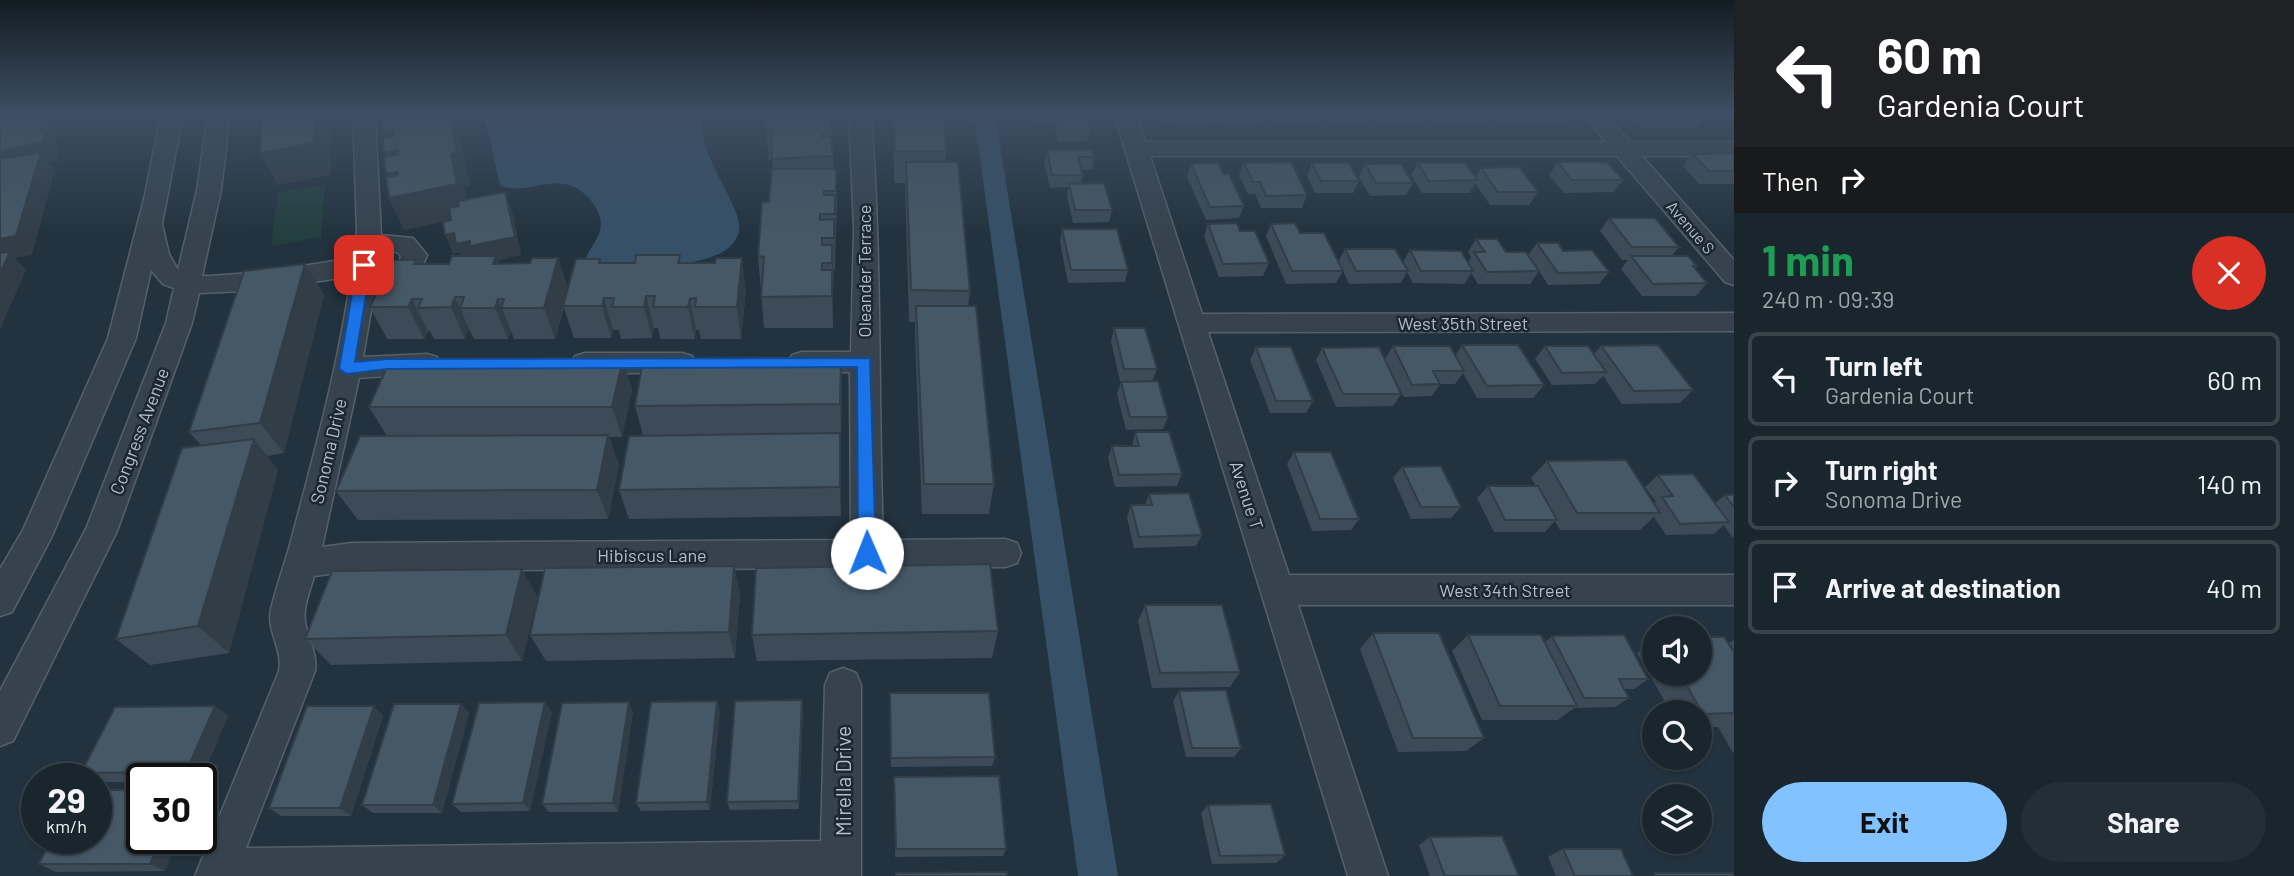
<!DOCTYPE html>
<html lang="en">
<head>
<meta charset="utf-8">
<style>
  body { margin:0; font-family:Barlow,sans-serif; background:#232e36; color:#f1f3f6; height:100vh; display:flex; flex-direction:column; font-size:26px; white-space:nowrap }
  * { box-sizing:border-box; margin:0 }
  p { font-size:23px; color:#9fa5aa }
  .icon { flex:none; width:38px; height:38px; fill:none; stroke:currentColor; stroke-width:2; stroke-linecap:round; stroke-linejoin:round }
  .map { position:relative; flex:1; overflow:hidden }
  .panel { display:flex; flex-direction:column; background:#1a262e; width:560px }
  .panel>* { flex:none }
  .top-card { background:#202124; color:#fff; overflow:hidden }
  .tools { position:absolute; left:1642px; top:616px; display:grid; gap:14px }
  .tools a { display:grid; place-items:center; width:70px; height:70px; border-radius:50%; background:#1a262e; box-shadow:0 2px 5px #0004,0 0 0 2px #38434a; font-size:35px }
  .speed { position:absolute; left:21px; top:763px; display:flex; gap:14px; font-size:35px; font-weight:700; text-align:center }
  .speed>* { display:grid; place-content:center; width:91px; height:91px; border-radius:50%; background:#1a262e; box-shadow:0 2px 5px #0004,0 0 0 2px #38434a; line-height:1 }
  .speed small { font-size:18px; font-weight:400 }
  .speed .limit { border:4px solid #111; border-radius:10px; background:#fff; color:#111 }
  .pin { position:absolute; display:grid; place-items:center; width:60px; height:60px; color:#fff; margin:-30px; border-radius:14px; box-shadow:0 4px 10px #0006 }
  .me { position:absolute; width:77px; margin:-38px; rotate:359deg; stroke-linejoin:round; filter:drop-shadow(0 0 5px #0008) }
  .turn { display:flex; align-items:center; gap:24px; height:147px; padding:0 28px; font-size:32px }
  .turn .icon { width:91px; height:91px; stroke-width:2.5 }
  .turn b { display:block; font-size:49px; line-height:60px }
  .then { display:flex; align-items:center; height:66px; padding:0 28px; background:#0003; gap:14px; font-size:26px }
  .round { display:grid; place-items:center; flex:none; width:74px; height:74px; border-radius:37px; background:#232e36 }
  .overview { display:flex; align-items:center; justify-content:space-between; height:119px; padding:0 28px }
  h1 { font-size:42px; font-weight:700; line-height:52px; color:#1e9e55 }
  .cta { display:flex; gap:14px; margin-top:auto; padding:14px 28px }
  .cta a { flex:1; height:80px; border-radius:42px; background:#82c2fe; color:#111; font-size:28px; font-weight:700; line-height:80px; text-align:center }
  .cta a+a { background:#232e36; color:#f1f3f6 }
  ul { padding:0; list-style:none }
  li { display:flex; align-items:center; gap:21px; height:94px; margin:0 14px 10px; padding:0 14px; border:4px solid #38434a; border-radius:10px }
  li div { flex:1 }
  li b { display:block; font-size:26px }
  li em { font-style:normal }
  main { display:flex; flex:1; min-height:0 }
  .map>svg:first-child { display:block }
  .green { fill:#243f3f }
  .water { fill:#355067 }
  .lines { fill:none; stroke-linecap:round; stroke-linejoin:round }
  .minor-casing { stroke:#54616c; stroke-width:3 }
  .minor { fill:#36434e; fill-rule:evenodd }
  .wall { fill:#3c4b57 }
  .shaded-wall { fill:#313d47 }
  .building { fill:#465765; stroke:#313d47; stroke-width:2 }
  .route { fill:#1a73e8; stroke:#114b97; stroke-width:2 }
  .labels { text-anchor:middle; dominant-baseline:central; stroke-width:5; stroke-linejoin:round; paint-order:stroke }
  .far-street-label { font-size:16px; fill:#b2bec9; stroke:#1b2833 }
  .street-label { font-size:18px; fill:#b2bec9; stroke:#1b2833 }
  .near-street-label { font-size:21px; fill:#b2bec9; stroke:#1b2833 }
</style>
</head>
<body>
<main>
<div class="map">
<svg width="1734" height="876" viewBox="0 0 1734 876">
  <rect width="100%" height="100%" fill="#22323e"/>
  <polygon class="green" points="325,185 321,237 271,246 278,192"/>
  <g class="water">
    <path d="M484,114h218c-3,36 20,64 33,96 29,65 -104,56 -136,57l-15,-6c11,-23 27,-33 8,-59 -29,-38 -64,-3 -92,-17z"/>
    <polygon points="974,114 995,114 1118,876 1078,876"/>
  </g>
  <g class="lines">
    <g class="minor-casing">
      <g id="minor">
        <path d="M161,114h22l-21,110 7,30 9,16 19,-80 11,-76h22l-9,76 -19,86h7l56,-4 88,-14 4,-27 -4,-117h22l6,121 32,3 14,17c-7,20 -25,44 -49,37l-3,-4 -12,69 64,-3 10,3 4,7 -4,7c-24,7 -53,4 -78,7l-37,169 30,-4 499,-3 -1,-168h-48l-10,-3 -4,-7 4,-7 10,-3h49l3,-123 -5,-115h22c11,142 7,284 12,426l122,-1 12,4 4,10 -4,10 -12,4 -653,4 -38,5c-4,15 -11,30 -9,45 2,18 13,32 10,50l-69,177 575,-7 4,-156 5,-12 13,-5 13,5 5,12v191h-666l84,-205c4,-22 -13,-41 -8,-62 6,-25 15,-48 21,-72 23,-86 47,-174 59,-261l-86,14 -66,3 -7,30 -75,208 -104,210 -13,5v-55l86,-162 80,-206 8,-35 -11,-4 -12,-14 -15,68 -84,198 -40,76 -12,4v-47l23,-39 85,-192 37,-143zM379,251l18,1 4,4 -3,10 -23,18z"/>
        <polygon points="1114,114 1136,114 1145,142 1606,142 1582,114 1605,114 1630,142 1734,142 1734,156 1642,156 1734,260 1734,285 1725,282 1617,156 1150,156 1202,314 1734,313 1734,331 1208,332 1289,575 1734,575 1734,605 1298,605 1388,876 1348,876"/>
        <polygon points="585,353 682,353 692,356 696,363 692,370 682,373 585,373 575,370 571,363 575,356"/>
      </g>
    </g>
    <use href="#minor" class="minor"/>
  </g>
  <g class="wall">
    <polygon points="765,114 830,114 834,169 836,169 837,200 835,270 833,270 833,328 764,328 758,256 769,202 773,169 772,160 769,160"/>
    <polygon points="893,114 943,114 946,151 945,162 970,291 968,306 994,484 989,514 922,514 915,338 915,322 909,322 905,183 894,183"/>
    <polygon points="1037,114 1085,114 1090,129 1087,141 1058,142 1054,122 1039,122"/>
    <polygon points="1159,114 1212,114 1209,125 1169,125 1165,114"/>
    <polygon points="1214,114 1266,114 1262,125 1218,125"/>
    <polygon points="1276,114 1318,114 1315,122 1280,123"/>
    <polygon points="1322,114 1371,114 1367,121 1326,121"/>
    <polygon points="1373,114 1427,114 1422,123 1379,123"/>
    <polygon points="1429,114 1485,114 1480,123 1436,124"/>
    <polygon points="1493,114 1566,114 1559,124 1502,125"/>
    <polygon points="1630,114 1704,114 1706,116 1697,128 1641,128 1629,115"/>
    <polygon points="1724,114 1734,114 1734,121 1732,121"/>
    <polygon points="383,120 461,143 470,185 464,186 466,199 512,210 521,255 498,260 499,263 530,263 558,258 568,289 600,259 602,263 635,263 680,255 681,263 746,290 741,339 701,339 699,330 696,330 695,339 660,339 658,328 654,328 652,338 621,339 619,330 613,330 611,338 574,338 564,308 555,339 514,339 511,331 508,339 474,339 469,329 465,339 434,339 430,331 428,331 424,339 387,339 370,307 416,260 418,264 449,264 461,256 459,252 453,254 450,220 404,230 389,198 386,157 384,153 385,138"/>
    <polygon points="1047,150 1094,157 1092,170 1082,170 1083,175 1081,183 1112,210 1109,222 1073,223 1067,196 1068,187 1050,188 1044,162"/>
    <polygon points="1734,153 1734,184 1699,184 1683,166 1692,154"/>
    <polygon points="1558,162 1623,180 1614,192 1564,193 1549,175"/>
    <polygon points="1244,163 1307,195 1302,208 1261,208 1255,194 1248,194 1239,175"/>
    <polygon points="1312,163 1359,181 1353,193 1315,193 1307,176"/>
    <polygon points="1418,163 1475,177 1481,168 1538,192 1529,205 1490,205 1475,183 1470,193 1422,193 1411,175"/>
    <polygon points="1191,164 1223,174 1244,206 1239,218 1206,220 1187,177"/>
    <polygon points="1365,164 1413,183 1406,195 1370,196 1359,177"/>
    <polygon points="1609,218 1679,247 1672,256 1697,266 1695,269 1707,283 1696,296 1642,296 1621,269 1628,260 1622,260 1600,231"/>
    <polygon points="1208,224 1240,231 1269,263 1263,276 1219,277 1204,236"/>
    <polygon points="1271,224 1300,233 1338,262 1345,249 1403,262 1410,250 1468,262 1471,257 1468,252 1476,239 1506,252 1528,255 1537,243 1563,251 1609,272 1599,284 1548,285 1539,271 1530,284 1478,284 1471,273 1465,284 1413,283 1407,272 1401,283 1349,284 1343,271 1336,283 1286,284 1266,236"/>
    <polygon points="1062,229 1128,270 1125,282 1068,283 1060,242"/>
    <polygon points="305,264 324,295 284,453 267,456 278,470 229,653 150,665 116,639 202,446 189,432"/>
    <polygon points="1114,328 1157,369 1152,381 1120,381 1111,341"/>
    <polygon points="1462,345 1544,385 1533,398 1477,398 1463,373 1455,384 1440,384 1432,396 1404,397 1385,359 1393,346 1455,356"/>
    <polygon points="1545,346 1594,354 1601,346 1693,390 1680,403 1622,404 1603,376 1595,384 1552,385 1535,359"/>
    <polygon points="1256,347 1313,401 1306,413 1270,413 1250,360"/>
    <polygon points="1322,348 1401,394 1393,406 1336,407 1316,360"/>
    <polygon points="623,359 632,390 622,437 609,437 619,465 608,519 358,520 336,491 387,436 369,407"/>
    <polygon points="1121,382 1168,417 1163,429 1126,430 1117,394"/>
    <polygon points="842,388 841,435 840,435 841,516 629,519 619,490 643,435 635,406"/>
    <polygon points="1135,432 1182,474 1177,486 1115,487 1108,458 1112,446 1132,446"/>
    <polygon points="1294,452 1359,519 1351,530 1312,531 1287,464"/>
    <polygon points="1547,461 1654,504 1656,502 1645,487 1658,475 1715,503 1725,495 1734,495 1734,537 1732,537 1724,525 1714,534 1666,535 1654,517 1640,530 1560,530 1555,521 1545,532 1494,532 1477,498 1488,486 1536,486 1531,478"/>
    <polygon points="1402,467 1461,507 1451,518 1411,519 1393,478"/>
    <polygon points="1149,494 1202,535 1196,546 1134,548 1127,517 1131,505 1145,505"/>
    <polygon points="734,566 740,594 735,658 546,661 530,635"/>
    <polygon points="522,569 537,597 522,661 331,665 305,639"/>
    <polygon points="1145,605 1240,672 1230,687 1152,688 1138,621"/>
    <polygon points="998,631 992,658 757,661 752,635"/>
    <polygon points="1373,633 1484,738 1466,751 1398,752 1360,649"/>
    <polygon points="1468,635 1545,642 1552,636 1648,679 1634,689 1625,689 1629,698 1615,707 1574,708 1558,720 1482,720 1452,651"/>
    <polygon points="1734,640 1734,753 1733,753 1718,727 1699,727 1699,712 1671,712 1637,653 1654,641 1654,674 1699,674 1728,643"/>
    <polygon points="1179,691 1241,748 1234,757 1186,757 1173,701"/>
    <polygon points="890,693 995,757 992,766 891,767"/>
    <polygon points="802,700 803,710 799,809 730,810 727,802"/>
    <polygon points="545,702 552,712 530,811 461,812 452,804"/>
    <polygon points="461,704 469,713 442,813 373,813 362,805"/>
    <polygon points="215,706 228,716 201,779 142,779 142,782 97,782 96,779 91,779 81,773"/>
    <polygon points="374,706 383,716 351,816 281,816 269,808"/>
    <polygon points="720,711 710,810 641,811 636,803"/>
    <polygon points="633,712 618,812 549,812 542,804"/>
    <polygon points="894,777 1006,849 1003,856 895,857"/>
    <polygon points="96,790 165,871 56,872 39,864"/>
    <polygon points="1208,805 1285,855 1276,863 1212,864 1201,813"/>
    <polygon points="1430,837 1519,876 1430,876 1419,845"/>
    <polygon points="1563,849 1633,876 1556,876 1548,857"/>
  </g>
  <g class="shaded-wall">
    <polygon points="0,114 41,130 44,114 64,114 61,114 56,143 59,147 57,161 49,162 55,170 32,255 15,258 26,270 0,330"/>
    <polygon points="315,114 330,114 331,175 278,185 260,153"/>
    <polygon points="388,114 450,114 461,143 470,185 464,186 470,216 404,230 389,198 397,197 386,174 393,172 384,153 391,151 383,133 389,132 381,115"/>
    <polygon points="836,169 837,200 837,223 836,191"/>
    <polygon points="505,192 512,210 521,255 498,260 509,287 463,262 459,252 453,254 445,235 454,233"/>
    <polygon points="835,195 836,226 836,246 835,214"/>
    <polygon points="834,219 835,251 835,270 834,238"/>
    <polygon points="832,245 834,277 833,295 832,263"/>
    <polygon points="558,258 568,290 555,339 544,308"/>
    <polygon points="742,258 746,290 741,339 737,307"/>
    <polygon points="305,264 324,295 284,453 260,423"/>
    <polygon points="832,270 833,302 833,328 832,296"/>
    <polygon points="646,296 654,328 652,338 644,307"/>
    <polygon points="455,297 469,329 465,339 451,307"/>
    <polygon points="604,298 613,330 611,338 602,306"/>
    <polygon points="412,299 428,331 424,339 408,307"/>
    <polygon points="498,299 511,331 508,339 495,308"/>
    <polygon points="690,299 696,330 695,339 688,307"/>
    <polygon points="841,357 842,388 841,435 840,404"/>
    <polygon points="623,359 632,390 622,437 612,407"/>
    <polygon points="840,433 841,464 841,516 840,487"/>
    <polygon points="608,435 619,465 608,519 597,490"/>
    <polygon points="254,439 278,470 229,653 198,626"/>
    <polygon points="734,566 740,594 735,658 729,632"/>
    <polygon points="522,569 537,597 522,661 506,635"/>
    <polygon points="802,700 803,710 799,809 798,801"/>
    <polygon points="717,701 720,711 710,810 707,802"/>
    <polygon points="545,702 552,712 530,811 523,803"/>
    <polygon points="629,702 633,712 618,812 613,803"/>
    <polygon points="461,704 469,713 442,813 433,805"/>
    <polygon points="215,706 228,716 201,779 196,779 186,772"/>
    <polygon points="374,706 383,716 351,816 340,808"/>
    <polygon points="161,838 179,838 165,871 150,864"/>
  </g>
  <g class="building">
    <polygon points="0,114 44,114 41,130 45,129 43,142 0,151"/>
    <polygon points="262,114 315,114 315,143 260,153"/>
    <polygon points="390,114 450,114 457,153 451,154 457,184 389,198 386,177 398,175 397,172 386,174 384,157 398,154 398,150 384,153 383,138 394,136 393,131 383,133 382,120 391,118"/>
    <polygon points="765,114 820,114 820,118 830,117 831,131 822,132 822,137 831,137 833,156 772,159 771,128 766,129"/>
    <polygon points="894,114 943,114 946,151 895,151"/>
    <polygon points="1057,114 1085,114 1090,129 1061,129"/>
    <polygon points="1648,114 1704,114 1706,116 1650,116"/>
    <polygon points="1047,150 1092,150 1094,157 1078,157 1083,175 1052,175"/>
    <polygon points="41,152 16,236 0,239 0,159"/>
    <polygon points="1734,153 1734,171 1709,171 1692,154"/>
    <polygon points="906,162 958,162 970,291 911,290"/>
    <polygon points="1291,162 1307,195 1266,196 1260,182 1253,182 1244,163"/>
    <polygon points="1558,162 1607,162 1623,180 1572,180"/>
    <polygon points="1218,163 1223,174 1229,174 1244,206 1210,207 1191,164"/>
    <polygon points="1312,163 1349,163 1359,181 1321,181"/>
    <polygon points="1418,163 1465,163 1477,180 1429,181"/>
    <polygon points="1365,164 1401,164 1413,183 1376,183"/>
    <polygon points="1519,167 1538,192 1498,192 1481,168"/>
    <polygon points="772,169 836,169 836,191 824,191 824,195 835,195 835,214 820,214 820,220 834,219 834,238 822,238 822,245 832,245 832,263 822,263 822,270 832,270 832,296 761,297 764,257 758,256 762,202 769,202"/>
    <polygon points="1104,183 1112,210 1075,210 1069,184"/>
    <polygon points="505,192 515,237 470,246 470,241 456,244 454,233 445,235 443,222 451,220 449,208 459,206 458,201"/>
    <polygon points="1609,218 1655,218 1679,247 1632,247"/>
    <polygon points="1237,223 1240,231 1255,231 1269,263 1223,264 1208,224"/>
    <polygon points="1295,223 1300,233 1324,233 1343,271 1292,271 1271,224"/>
    <polygon points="1062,229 1117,229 1128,270 1071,270"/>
    <polygon points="1476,239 1497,239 1506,252 1526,252 1539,271 1487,272 1474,252 1485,252"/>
    <polygon points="1537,243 1558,243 1563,251 1592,250 1609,272 1558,273"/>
    <polygon points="1345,249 1395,249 1408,271 1356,271"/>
    <polygon points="1410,250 1461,251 1473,271 1421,271"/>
    <polygon points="10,252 0,273 0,253"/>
    <polygon points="636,255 680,255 678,263 715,263 716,258 742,258 737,307 695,307 696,298 690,299 688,307 653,307 655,296 646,296 644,307 612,307 614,298 604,298 602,306 563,306 576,259 600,259 599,263 635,263"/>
    <polygon points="452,256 496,256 493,264 530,263 532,258 558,258 544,308 501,308 504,299 498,299 495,308 460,308 464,297 455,297 451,307 418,308 422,299 412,299 408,307 370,307 392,260 416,260 414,264 449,264"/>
    <polygon points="1631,256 1688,256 1697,266 1693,266 1707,283 1653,284"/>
    <polygon points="305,264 260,423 189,432 244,271"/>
    <polygon points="916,306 976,306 994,484 924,484"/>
    <polygon points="1114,328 1145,328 1157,369 1124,369"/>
    <polygon points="1462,345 1518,345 1544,385 1487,386"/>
    <polygon points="1658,345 1693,390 1634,391 1601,346"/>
    <polygon points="1393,346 1450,346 1464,371 1433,371 1440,384 1412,385"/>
    <polygon points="1545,346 1588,346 1606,372 1562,373"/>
    <polygon points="1256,347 1291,347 1313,401 1276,401"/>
    <polygon points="1379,347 1401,394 1343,394 1322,348"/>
    <polygon points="841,357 840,404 635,406 643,360"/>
    <polygon points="623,359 612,407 369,407 390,360"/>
    <polygon points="1158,381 1168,417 1130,417 1121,382"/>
    <polygon points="1135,432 1169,432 1182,474 1119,475 1112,446 1139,446"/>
    <polygon points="840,433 840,487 619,490 629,436"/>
    <polygon points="608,435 597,490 336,491 360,436"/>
    <polygon points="254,439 198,626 116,639 182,448"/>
    <polygon points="1294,452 1331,452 1359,519 1320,519"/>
    <polygon points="1626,460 1660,513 1577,513 1547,461"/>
    <polygon points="1441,466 1461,507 1421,507 1402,467"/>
    <polygon points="1693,474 1729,522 1680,524 1662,497 1673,496 1658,475"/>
    <polygon points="1488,486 1538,486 1557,520 1505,520"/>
    <polygon points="1189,493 1202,535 1139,537 1131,505 1152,505 1149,494"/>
    <polygon points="1725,495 1734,495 1734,507"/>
    <polygon points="990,564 998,631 752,635 756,568"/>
    <polygon points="734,566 729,632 530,635 545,568"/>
    <polygon points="522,569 506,635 305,639 332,571"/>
    <polygon points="1145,605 1222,605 1240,672 1160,673"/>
    <polygon points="1373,633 1439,633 1484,738 1413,738"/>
    <polygon points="1468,635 1541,635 1577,706 1500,706"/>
    <polygon points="1624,635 1648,679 1619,679 1629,698 1584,698 1552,636"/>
    <polygon points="1699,637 1724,637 1734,652 1734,713 1703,714 1680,674 1699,674"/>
    <polygon points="1226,690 1241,748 1192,748 1179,691"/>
    <polygon points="890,693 989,693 995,757 891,758"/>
    <polygon points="802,700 798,801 727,802 735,701"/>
    <polygon points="717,701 707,802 636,803 651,702"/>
    <polygon points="545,702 523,803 452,804 479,703"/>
    <polygon points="629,702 613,803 542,804 562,703"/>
    <polygon points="394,704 461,704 433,805 362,805"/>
    <polygon points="215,706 186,772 81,773 115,707"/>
    <polygon points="307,706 374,706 340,808 269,808"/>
    <polygon points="999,776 1006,849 896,849 894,777"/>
    <polygon points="96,790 142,790 142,838 161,838 150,864 39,864 52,838 96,838"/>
    <polygon points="1271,804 1285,855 1220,856 1208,805"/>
    <polygon points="1502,836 1519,876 1445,876 1430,837"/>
    <polygon points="1563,849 1621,849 1633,876 1575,876"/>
    <polygon points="1007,872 1007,876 896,876 896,873"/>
    <polygon points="1654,873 1734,873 1734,876 1655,876"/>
  </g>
  <linearGradient id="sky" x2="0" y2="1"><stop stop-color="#131c22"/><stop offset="0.48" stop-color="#3e4f63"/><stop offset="1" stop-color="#3e4f63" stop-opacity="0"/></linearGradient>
  <rect width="1734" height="237" fill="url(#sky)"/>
  <polygon class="route" points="364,260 371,265 355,362 387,359 870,358 876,553 873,559 867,561 861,559 858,553 857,367 387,369 347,374 339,369 357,265"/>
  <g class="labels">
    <g class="far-street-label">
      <text transform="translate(1691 227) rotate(49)">Avenue S</text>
    </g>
    <g class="street-label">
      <text transform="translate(864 271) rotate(-90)">Oleander Terrace</text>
      <text x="1463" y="323">West 35th Street</text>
      <text transform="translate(139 431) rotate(-69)">Congress Avenue</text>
      <text transform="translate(328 451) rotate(-77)">Sonoma Drive</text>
      <text transform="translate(1247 495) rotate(72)">Avenue T</text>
      <text x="652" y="555">Hibiscus Lane</text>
      <text x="1505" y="590">West 34th Street</text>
    </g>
    <g class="near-street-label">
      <text transform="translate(842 781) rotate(-90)">Mirella Drive</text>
    </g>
  </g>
</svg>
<div class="tools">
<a><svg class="icon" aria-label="sound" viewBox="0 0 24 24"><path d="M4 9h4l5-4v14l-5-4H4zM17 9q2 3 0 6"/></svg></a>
<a><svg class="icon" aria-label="search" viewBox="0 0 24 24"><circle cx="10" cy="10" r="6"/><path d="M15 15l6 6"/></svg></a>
<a><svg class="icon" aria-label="layers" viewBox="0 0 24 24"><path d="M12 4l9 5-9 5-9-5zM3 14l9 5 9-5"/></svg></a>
</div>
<div class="speed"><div>29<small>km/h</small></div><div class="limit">30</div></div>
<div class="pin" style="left:364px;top:265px;background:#d93025"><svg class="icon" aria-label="arrive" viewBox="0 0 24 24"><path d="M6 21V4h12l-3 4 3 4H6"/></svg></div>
<svg class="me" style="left:867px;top:553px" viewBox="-20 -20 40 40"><circle r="19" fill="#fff"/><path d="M0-13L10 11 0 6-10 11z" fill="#1a73e8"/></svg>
</div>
<section class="panel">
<div class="top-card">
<div class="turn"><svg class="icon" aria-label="left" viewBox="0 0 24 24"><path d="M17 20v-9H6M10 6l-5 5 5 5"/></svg><div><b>60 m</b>Gardenia Court</div></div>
<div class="then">Then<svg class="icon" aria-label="right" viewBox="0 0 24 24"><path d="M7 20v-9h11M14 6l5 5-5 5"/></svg></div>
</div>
<div class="overview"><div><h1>1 min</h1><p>240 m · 09:39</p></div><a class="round" style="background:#d93025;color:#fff"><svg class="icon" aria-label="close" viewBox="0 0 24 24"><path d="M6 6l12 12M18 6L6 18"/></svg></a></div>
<ul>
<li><svg class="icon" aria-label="left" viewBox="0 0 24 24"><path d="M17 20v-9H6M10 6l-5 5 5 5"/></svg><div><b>Turn left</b><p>Gardenia Court</p></div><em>60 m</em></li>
<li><svg class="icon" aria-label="right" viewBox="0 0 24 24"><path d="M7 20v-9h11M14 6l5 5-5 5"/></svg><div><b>Turn right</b><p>Sonoma Drive</p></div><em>140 m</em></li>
<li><svg class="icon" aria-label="arrive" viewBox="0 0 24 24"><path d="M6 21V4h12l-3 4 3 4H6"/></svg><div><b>Arrive at destination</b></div><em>40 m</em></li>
</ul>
<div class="cta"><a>Exit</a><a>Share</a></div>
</section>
</main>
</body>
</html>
